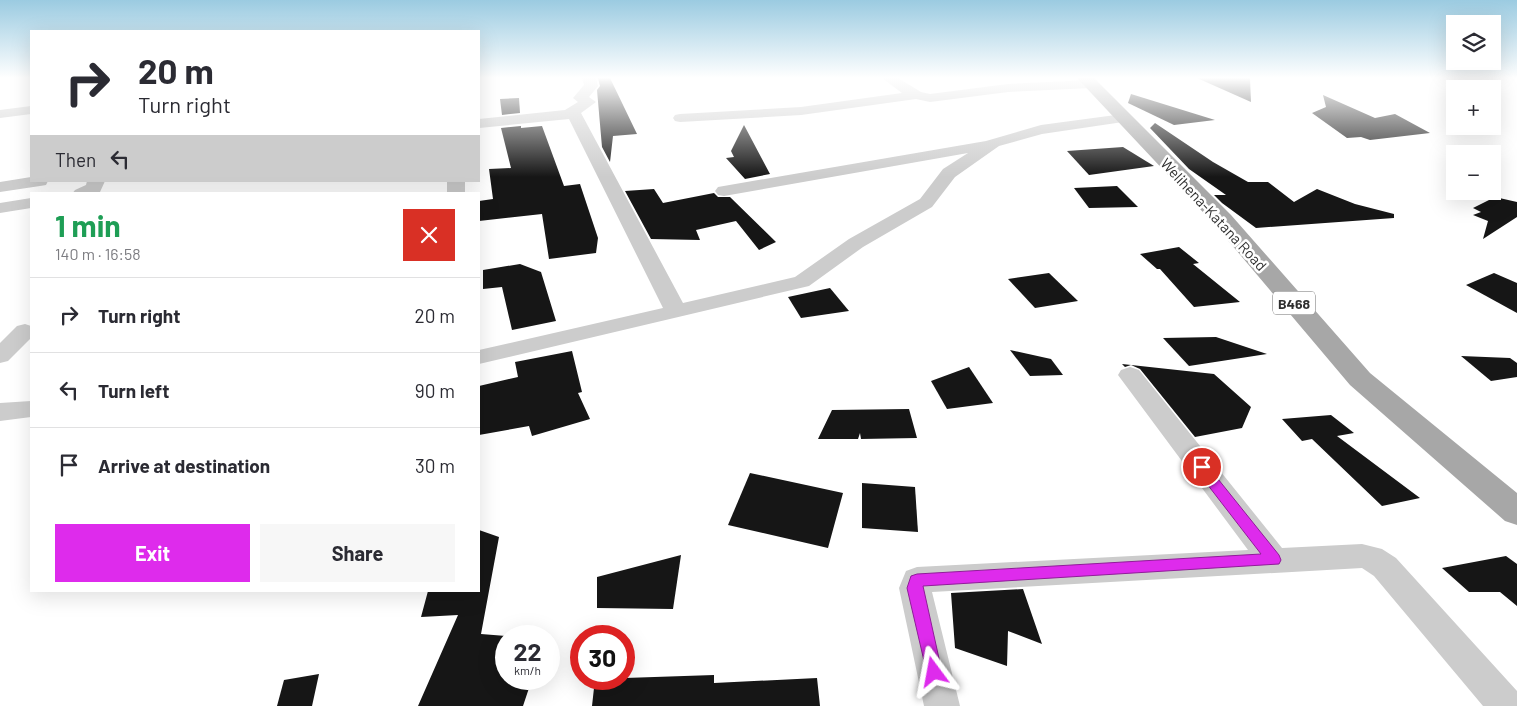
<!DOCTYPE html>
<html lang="en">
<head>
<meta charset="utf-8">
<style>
  body { margin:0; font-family:Barlow,sans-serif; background:#f7f7f7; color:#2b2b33; height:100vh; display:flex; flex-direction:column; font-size:19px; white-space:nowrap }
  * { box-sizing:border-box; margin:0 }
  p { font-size:16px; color:#7c7c81 }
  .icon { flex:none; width:28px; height:28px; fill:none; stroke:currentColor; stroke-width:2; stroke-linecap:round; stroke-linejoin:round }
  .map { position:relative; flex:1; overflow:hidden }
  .side { position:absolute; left:30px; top:192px; width:450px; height:400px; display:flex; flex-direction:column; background:#fff; border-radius:0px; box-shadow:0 5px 20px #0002 }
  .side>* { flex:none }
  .hud { position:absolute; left:30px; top:30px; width:450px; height:152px; border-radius:0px; box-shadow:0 5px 20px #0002; background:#fff; color:#2b2b33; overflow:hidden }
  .controls { position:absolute; left:1446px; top:15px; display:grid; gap:10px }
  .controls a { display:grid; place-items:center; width:55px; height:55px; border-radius:0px; background:#fff; box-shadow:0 5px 20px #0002; font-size:25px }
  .speed { position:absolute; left:495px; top:625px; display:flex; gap:10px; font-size:25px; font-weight:700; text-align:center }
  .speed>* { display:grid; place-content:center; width:65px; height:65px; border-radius:50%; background:#fff; box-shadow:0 5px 20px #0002; line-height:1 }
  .speed small { font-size:12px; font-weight:400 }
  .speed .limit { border:8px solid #d22; background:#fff; color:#111 }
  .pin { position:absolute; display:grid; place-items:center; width:42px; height:42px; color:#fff; margin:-21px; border:2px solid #fff; border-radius:50%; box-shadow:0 1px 5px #0007 }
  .me { position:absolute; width:55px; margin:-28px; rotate:347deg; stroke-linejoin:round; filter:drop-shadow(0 0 4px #0008) }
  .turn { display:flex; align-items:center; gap:18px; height:105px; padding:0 25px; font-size:22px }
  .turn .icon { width:65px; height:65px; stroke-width:2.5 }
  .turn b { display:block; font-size:35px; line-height:42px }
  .then { display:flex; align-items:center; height:48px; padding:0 25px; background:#0003; gap:10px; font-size:19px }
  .round { display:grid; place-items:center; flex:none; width:52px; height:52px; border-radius:0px; background:#f7f7f7 }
  .summary { display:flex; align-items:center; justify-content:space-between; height:85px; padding:0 25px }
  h1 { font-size:30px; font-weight:700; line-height:38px; color:#1e9e55 }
  .cta { display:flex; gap:10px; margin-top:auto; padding:10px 25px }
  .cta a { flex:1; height:58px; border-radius:0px; background:#de2bec; color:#fff; font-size:20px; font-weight:700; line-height:58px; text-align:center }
  .cta a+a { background:#f7f7f7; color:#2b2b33 }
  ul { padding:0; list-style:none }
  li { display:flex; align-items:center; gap:15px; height:75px; padding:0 25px; border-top:1px solid #e1e1e2 }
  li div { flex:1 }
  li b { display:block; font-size:19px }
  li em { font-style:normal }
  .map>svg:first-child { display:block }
  .building { fill:#161616 }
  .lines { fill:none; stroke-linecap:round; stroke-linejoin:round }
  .minor { fill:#ccc; fill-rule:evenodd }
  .major { fill:#a7a7a7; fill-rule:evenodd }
  .route { fill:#de2bec; stroke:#901c99 }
  .labels { text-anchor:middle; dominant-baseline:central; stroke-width:5; stroke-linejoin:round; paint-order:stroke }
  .shield { fill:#fff; stroke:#6d6d6d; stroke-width:1 }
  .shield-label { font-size:14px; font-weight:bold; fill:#2f2f2f }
  .street-label { font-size:15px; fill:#2f2f2f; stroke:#fff }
</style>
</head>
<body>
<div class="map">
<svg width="1517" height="706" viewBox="0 0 1517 706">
  <rect width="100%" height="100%" fill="#fff"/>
  <g class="building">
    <polygon points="598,78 610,78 637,134 613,136 610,162 602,147 597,90 600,86"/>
    <polygon points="1197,78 1250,78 1251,102"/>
    <polygon points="1131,94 1215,120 1174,125 1128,103"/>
    <polygon points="1323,95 1375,118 1395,114 1430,133 1370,140 1361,137 1347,138 1312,113 1326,107"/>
    <polygon points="519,98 520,113 502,115 500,99"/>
    <polygon points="1155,123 1213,162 1248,182 1268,182 1294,202 1317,189 1355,204 1394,214 1394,218 1256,228 1222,203 1214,195 1226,195 1189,169 1150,128"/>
    <polygon points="744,125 770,174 745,179 726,158 734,157 731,151"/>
    <polygon points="521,126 521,128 542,126 564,186 580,184 598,238 596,253 549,259 542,214 479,221 479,201 493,199 489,169 511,168 501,128"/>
    <polygon points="1123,147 1154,166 1089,175 1067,151"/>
    <polygon points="1117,186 1138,207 1089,208 1074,188"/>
    <polygon points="654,189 663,203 714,193 718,197 730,197 776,242 759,250 736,221 696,230 700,240 651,239 625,191"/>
    <polygon points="1495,197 1517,202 1517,217 1483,239 1488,221 1473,215 1481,212 1473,208"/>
    <polygon points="1179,247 1199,263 1193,264 1240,302 1194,307 1160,269 1157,269 1140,254"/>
    <polygon points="520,264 541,272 556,321 512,330 502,287 483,289 483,270"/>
    <polygon points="1049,273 1078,301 1035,308 1008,279"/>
    <polygon points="1494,273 1517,283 1517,313 1466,285"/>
    <polygon points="830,288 849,311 801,318 788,297"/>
    <polygon points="1216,337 1267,354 1189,366 1163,338"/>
    <polygon points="1010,350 1051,359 1063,375 1030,376"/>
    <polygon points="572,351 582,392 578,393 590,419 532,436 529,426 479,435 479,386 518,377 515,362"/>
    <polygon points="1461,356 1510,358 1517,363 1517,377 1491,381"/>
    <polygon points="1122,364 1214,374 1251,407 1242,428 1195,437 1140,369 1131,365 1125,367"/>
    <polygon points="969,367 993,403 947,409 931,381"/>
    <polygon points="909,409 917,438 861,439 860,433 858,439 818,439 832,410"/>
    <polygon points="1331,415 1354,433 1337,436 1420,498 1382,506 1312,439 1302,441 1282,419"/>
    <polygon points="750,473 843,493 828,548 728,525"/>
    <polygon points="862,483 915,487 918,532 862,528"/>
    <polygon points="479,530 499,537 481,634 506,636 506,679 532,679 523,706 418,706 458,615 421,617 428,591 479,591"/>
    <polygon points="681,555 673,609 597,608 597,577"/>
    <polygon points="1506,556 1517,564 1517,606 1500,592 1469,592 1442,568"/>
    <polygon points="1023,589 1042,644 1008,631 1007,666 955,648 951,593"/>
    <polygon points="319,674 312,706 277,706 284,680"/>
    <polygon points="714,675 714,683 817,678 820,706 592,706 595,679"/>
  </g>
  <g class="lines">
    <g class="minor">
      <polygon points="582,78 596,78 598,86 589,97 596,102 581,113 683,303 795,277 849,239 920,199 943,169 968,153 724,196 718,195 715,191 718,187 986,141 1041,125 1123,114 1128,115 1130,118 1128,121 1123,122 1042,134 999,146 955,177 932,207 863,247 809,286 479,364 479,350 663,308 569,119 479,128 479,119 565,110 578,102 573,98 584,85"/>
      <polygon points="882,78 898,78 921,92 930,94 1008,84 1091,80 1098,84 1091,88 1008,92 930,102 916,99 801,115 680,122 675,121 673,118 675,115 680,114 801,107 902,93"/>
      <polygon points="31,106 31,114 0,118 0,110"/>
      <polygon points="31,177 31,181 48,181 46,185 40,186 0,192 0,182"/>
      <polygon points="87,181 105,181 100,192 96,194 72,194 75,190 86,185"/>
      <rect x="447" y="181" width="18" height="13"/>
      <polygon points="31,198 31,208 0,213 0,203"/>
      <polygon points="25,324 31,326 31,338 8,361 0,363 0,343 17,326"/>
      <polygon points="1130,367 1139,370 1282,548 1362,544 1382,549 1396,558 1517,691 1517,706 1483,706 1374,576 1362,568 932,592 960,706 924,706 899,588 906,571 917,567 1248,550 1118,375 1121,370"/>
      <polygon points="31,401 31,417 0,421 0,403"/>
    </g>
    <polygon class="major" points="1077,78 1094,78 1231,215 1370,373 1517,493 1517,525 1505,521 1350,385 1215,225"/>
  </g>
  <linearGradient id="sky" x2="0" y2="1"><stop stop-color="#9bcbe1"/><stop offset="0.44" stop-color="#fff"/><stop offset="1" stop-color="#fff" stop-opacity="0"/></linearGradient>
  <rect width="1517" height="177" fill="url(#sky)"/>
  <polygon class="route" points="1202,463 1206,464 1279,555 1281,560 1279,564 923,586 942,672 940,678 934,680 928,678 907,588 911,576 917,574 1261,554 1197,471 1195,467 1197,464"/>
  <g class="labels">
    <rect class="shield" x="1273" y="291.5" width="42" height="23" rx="4"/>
    <g class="shield-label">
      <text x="1294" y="303">B468</text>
    </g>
    <g class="street-label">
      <text transform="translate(1214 214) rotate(47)">Welihena-Katana Road</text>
    </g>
  </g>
</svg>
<div class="controls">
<a><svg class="icon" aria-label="layers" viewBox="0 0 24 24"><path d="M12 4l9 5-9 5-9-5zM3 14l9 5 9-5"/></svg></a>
<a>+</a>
<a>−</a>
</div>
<div class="speed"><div>22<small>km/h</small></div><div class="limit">30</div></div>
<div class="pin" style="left:1202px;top:467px;background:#d93025"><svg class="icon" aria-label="arrive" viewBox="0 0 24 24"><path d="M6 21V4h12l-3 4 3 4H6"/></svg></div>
<svg class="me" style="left:934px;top:672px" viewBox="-20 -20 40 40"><path d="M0-17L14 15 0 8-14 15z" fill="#de2bec" stroke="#fff" stroke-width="4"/></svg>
<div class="hud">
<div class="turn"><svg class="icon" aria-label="right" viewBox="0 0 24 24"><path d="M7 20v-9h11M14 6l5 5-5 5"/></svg><div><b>20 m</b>Turn right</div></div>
<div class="then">Then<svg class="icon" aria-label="left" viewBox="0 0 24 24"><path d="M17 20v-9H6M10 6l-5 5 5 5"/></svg></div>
</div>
<section class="side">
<div class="summary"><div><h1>1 min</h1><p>140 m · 16:58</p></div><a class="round" style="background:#d93025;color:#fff"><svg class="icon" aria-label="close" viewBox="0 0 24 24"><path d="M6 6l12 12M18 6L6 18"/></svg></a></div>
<ul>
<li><svg class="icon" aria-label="right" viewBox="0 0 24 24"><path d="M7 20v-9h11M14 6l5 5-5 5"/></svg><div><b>Turn right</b></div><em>20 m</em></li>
<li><svg class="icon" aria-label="left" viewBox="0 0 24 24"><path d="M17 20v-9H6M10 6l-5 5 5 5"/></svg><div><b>Turn left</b></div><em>90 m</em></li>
<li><svg class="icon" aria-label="arrive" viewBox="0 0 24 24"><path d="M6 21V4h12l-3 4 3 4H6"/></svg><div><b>Arrive at destination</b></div><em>30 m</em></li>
</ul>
<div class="cta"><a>Exit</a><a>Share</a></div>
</section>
</div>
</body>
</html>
